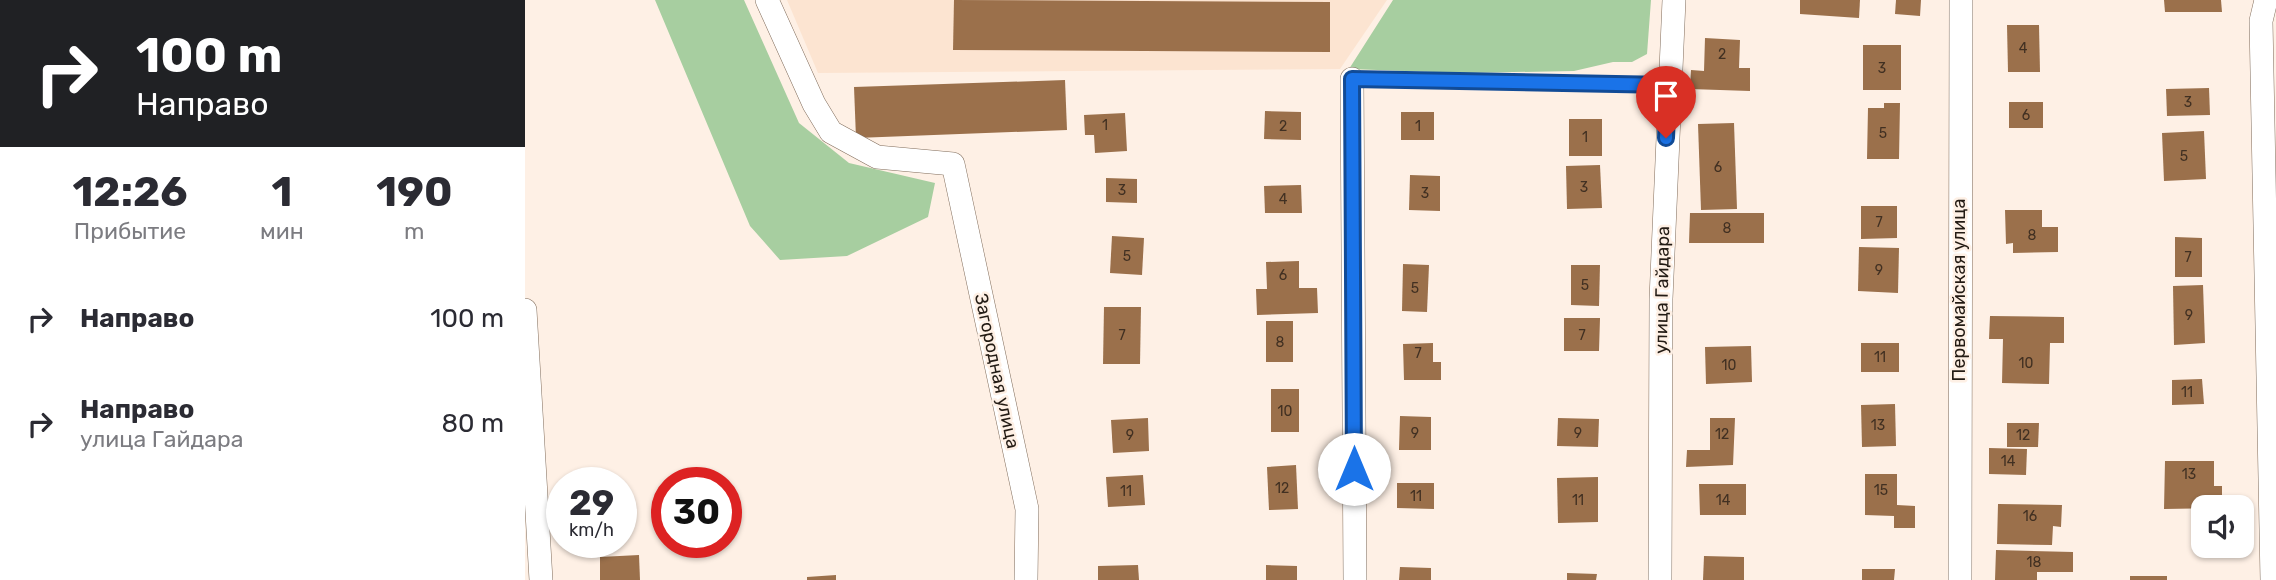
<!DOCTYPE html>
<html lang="ru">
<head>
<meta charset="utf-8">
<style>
  body { margin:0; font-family:Rubik,sans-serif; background:#f2f2f3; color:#2b2b33; height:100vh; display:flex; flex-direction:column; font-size:26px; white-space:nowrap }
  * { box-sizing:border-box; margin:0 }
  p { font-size:23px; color:#7c7c81 }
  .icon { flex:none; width:38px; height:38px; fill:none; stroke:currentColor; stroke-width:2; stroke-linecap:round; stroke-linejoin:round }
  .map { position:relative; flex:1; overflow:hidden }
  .drawer { display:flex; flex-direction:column; background:#fff; width:525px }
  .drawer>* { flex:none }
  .hud { background:#202124; color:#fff; overflow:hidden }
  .fabs { position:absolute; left:1666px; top:495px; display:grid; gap:14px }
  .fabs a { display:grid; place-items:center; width:63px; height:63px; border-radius:14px; background:#fff; box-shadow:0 2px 5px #0004; font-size:35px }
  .speed { position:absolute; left:21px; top:467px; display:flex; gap:14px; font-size:35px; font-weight:700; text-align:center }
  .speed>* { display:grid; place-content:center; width:91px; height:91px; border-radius:50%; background:#fff; box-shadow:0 2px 5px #0004; line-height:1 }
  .speed small { font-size:18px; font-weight:400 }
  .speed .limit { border:10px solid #d22; background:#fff; color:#111 }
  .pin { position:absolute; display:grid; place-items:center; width:60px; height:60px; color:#fff; margin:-72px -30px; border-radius:50% 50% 50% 0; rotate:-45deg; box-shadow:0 0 7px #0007 }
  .pin .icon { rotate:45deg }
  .me { position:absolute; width:77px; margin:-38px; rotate:0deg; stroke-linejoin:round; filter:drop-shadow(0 0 5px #0008) }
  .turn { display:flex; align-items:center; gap:24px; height:147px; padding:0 21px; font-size:32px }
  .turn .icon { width:91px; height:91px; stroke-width:2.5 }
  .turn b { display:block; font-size:49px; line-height:60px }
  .eta { display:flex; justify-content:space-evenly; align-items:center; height:119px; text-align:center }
  .eta b { font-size:42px; font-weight:700; line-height:49px }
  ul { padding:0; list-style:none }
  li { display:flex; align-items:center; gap:21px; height:105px; padding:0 21px }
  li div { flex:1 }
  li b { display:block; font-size:26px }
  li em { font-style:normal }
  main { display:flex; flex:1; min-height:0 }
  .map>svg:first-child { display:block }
  .built { fill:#fce4d1 }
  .forest { fill:#a7cea0 }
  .building { fill:#9b704b }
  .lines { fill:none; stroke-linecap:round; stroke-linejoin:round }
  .lane-casing { stroke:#816d5c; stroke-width:14 }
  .street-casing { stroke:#816d5c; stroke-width:24 }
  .lane { stroke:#fff; stroke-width:12 }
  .street { stroke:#fff; stroke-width:23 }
  .route-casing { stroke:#114b97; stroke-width:18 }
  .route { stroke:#1a73e8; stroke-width:12 }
  .labels { text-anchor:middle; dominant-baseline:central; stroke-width:5; stroke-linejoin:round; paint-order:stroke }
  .number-label { font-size:14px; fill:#413022 }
  .street-label { font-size:18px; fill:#231b14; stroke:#fef0e5 }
</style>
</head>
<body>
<main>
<section class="drawer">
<div class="hud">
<div class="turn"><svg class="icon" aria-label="right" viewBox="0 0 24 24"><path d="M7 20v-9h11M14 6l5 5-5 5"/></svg><div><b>100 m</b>Направо</div></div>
</div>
<div class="eta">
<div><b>12:26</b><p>Прибытие</p></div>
<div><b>1</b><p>мин</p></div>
<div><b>190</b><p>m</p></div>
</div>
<ul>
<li><svg class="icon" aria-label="right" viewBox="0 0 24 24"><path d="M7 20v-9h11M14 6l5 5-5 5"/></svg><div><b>Направо</b></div><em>100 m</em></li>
<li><svg class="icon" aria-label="right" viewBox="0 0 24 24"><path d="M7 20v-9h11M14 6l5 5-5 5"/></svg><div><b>Направо</b><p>улица Гайдара</p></div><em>80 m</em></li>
</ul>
</section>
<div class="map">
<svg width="1751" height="580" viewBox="0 0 1751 580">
  <rect width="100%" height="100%" fill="#fef0e5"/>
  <polygon class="built" points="262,0 862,0 815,69 293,73"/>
  <g class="forest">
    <polygon points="130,0 219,0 274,123 324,163 410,183 403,217 322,256 255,260 225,226"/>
    <polygon points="868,0 1126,0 1122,54 1107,62 1088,62 1049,71 938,73 824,69"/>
  </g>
  <g class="building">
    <polygon points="429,0 805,2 805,52 428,50"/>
    <polygon points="1275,0 1335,0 1334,18 1275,14"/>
    <polygon points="1371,0 1396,0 1395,16 1370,14"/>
    <polygon points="1639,0 1696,0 1697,12 1640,12"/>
    <polygon points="1482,25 1514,25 1515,72 1483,72"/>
    <polygon points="1180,38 1215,40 1214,68 1225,68 1225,91 1165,89 1166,70 1179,71"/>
    <rect x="1338" y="45" width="38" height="45"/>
    <polygon points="540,80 542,130 331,138 329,87"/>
    <polygon points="1684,88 1685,115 1642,116 1641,89"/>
    <rect x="1484" y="102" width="34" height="26"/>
    <polygon points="1359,103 1375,103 1374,159 1342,159 1343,108 1359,108"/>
    <polygon points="740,111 776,112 776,140 739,139"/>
    <rect x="876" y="112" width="33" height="28"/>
    <polygon points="600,113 602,151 570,153 569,135 560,135 559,115"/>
    <rect x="1044" y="119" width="33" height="37"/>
    <polygon points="1209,123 1212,209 1176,210 1173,124"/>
    <polygon points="1679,131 1681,179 1639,181 1637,133"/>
    <polygon points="1075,165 1077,208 1042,209 1041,166"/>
    <polygon points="885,175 915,176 915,211 884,210"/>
    <polygon points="581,178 612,179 612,203 581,202"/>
    <polygon points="776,185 777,213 740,213 739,186"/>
    <polygon points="1336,206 1372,206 1372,238 1336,239"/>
    <polygon points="1480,210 1517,210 1517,227 1533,227 1533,252 1488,253 1488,243 1481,244"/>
    <polygon points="1165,213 1239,213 1239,243 1164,243"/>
    <polygon points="587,236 619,238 617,275 585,273"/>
    <polygon points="1650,237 1677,238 1677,277 1650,277"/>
    <polygon points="1334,247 1374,248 1373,293 1333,291"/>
    <polygon points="774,261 774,288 792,288 793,313 732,315 731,289 742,289 741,262"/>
    <polygon points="878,264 904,265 902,312 877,311"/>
    <polygon points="1046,265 1075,265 1074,306 1046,305"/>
    <polygon points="1678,285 1680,343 1649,345 1648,286"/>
    <polygon points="579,307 616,307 615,364 578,364"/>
    <polygon points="1465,316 1539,317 1539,343 1525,343 1524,384 1477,383 1478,339 1464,339"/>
    <polygon points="1039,318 1075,318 1074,351 1039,351"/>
    <rect x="741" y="321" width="27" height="41"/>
    <polygon points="908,343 908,362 916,362 916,380 879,380 878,344"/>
    <rect x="1336" y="343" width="38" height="29"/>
    <polygon points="1226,346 1227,382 1181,384 1180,347"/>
    <polygon points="1677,379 1679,404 1647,405 1647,380"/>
    <rect x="746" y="389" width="28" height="43"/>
    <polygon points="1370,404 1371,446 1337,447 1336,405"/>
    <polygon points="875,416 906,417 906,450 874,450"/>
    <polygon points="623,418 624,451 588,453 586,420"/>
    <polygon points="1033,418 1074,419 1073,447 1032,446"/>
    <polygon points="1185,418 1210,418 1208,465 1161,467 1162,450 1185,450"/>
    <polygon points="1482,423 1514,423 1513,447 1482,447"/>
    <polygon points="1464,448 1502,449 1501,475 1464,474"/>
    <polygon points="1640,461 1689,461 1689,486 1697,486 1697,508 1639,509"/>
    <polygon points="771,465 773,509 744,510 742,467"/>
    <polygon points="1340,474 1372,474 1372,505 1390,506 1390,528 1369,528 1369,516 1340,515"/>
    <polygon points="618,475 620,505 583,507 581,477"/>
    <polygon points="1073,477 1073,522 1033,523 1032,478"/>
    <polygon points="872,483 909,483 909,509 872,508"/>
    <polygon points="1174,484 1221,484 1221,515 1175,515"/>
    <polygon points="96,503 100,503 102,537 96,537"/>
    <polygon points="1473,504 1537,505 1536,527 1528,526 1527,545 1472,544"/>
    <polygon points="1471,550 1548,552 1548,572 1512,572 1512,580 1470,580"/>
    <polygon points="114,555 115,580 75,580 75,557"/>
    <polygon points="1179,556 1219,557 1219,580 1178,580"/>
    <polygon points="613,565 614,580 573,580 573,566"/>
    <polygon points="741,565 772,566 772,580 741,580"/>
    <polygon points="875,567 906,568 906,580 874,580"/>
    <polygon points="1337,569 1370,569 1369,580 1337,580"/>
    <polygon points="1042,573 1072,574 1071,580 1042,580"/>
    <polygon points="311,575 311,580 282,580 282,577"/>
    <rect x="1605" y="576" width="37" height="4"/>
  </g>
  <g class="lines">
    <g class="lane-casing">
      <polyline id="lane" points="827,79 1143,85"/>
    </g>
    <g class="street-casing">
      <g id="street">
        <polyline points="242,0 289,104 306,132 352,157 428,164 502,509 501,580"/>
        <polyline points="1741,0 1736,21 1747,580"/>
        <polyline points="827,79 830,580"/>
        <polyline points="0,310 16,580"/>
        <polyline points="1135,580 1136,299 1149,0"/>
        <polyline points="1435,580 1436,0"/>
      </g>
    </g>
    <use href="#lane" class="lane"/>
    <use href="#street" class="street"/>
  </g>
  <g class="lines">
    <g class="route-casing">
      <polyline id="route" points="829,469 827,79 1143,85 1141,138"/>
    </g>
    <use href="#route" class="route"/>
  </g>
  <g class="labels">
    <g class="number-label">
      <text x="1498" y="48">4</text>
      <text x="1197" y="54">2</text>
      <text x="1357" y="68">3</text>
      <text x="1663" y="102">3</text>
      <text x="1501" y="115">6</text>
      <text x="580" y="125">1</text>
      <text x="758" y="126">2</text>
      <text x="893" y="126">1</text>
      <text x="1358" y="133">5</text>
      <text x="1060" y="137">1</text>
      <text x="1659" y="156">5</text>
      <text x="1193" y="167">6</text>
      <text x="1059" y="187">3</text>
      <text x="597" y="190">3</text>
      <text x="900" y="193">3</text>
      <text x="758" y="199">4</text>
      <text x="1354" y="222">7</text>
      <text x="1202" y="228">8</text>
      <text x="1507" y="235">8</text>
      <text x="602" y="256">5</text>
      <text x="1663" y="257">7</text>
      <text x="1354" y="270">9</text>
      <text x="758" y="275">6</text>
      <text x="1060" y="285">5</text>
      <text x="890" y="288">5</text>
      <text x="1664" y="315">9</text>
      <text x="597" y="335">7</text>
      <text x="1057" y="335">7</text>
      <text x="755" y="342">8</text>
      <text x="893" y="353">7</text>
      <text x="1355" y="357">11</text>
      <text x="1501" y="363">10</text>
      <text x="1204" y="365">10</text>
      <text x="1662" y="392">11</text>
      <text x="760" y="411">10</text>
      <text x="1353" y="425">13</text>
      <text x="890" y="433">9</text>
      <text x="1053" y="433">9</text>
      <text x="1197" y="434">12</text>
      <text x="605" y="435">9</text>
      <text x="1498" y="435">12</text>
      <text x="1483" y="461">14</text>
      <text x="1664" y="474">13</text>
      <text x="757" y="488">12</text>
      <text x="1356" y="490">15</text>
      <text x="601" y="491">11</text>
      <text x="891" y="496">11</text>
      <text x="1053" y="500">11</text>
      <text x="1198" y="500">14</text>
      <text x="1505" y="516">16</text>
      <text x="1509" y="562">18</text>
    </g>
    <g class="street-label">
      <text transform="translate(1137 290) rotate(-89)">улица Гайдара</text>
      <text transform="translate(1434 290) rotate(-90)">Первомайская улица</text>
      <text transform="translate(472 371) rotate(78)">Загородная улица</text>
    </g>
  </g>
</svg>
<div class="fabs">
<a><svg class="icon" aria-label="sound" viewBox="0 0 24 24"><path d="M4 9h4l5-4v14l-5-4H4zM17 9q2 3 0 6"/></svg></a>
</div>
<div class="speed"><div>29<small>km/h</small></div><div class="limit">30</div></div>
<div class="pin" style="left:1141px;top:138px;background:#d93025"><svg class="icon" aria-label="arrive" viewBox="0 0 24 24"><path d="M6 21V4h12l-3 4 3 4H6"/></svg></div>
<svg class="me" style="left:829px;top:469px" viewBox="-20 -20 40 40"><circle r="19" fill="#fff"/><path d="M0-13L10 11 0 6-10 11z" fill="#1a73e8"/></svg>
</div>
</main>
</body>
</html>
